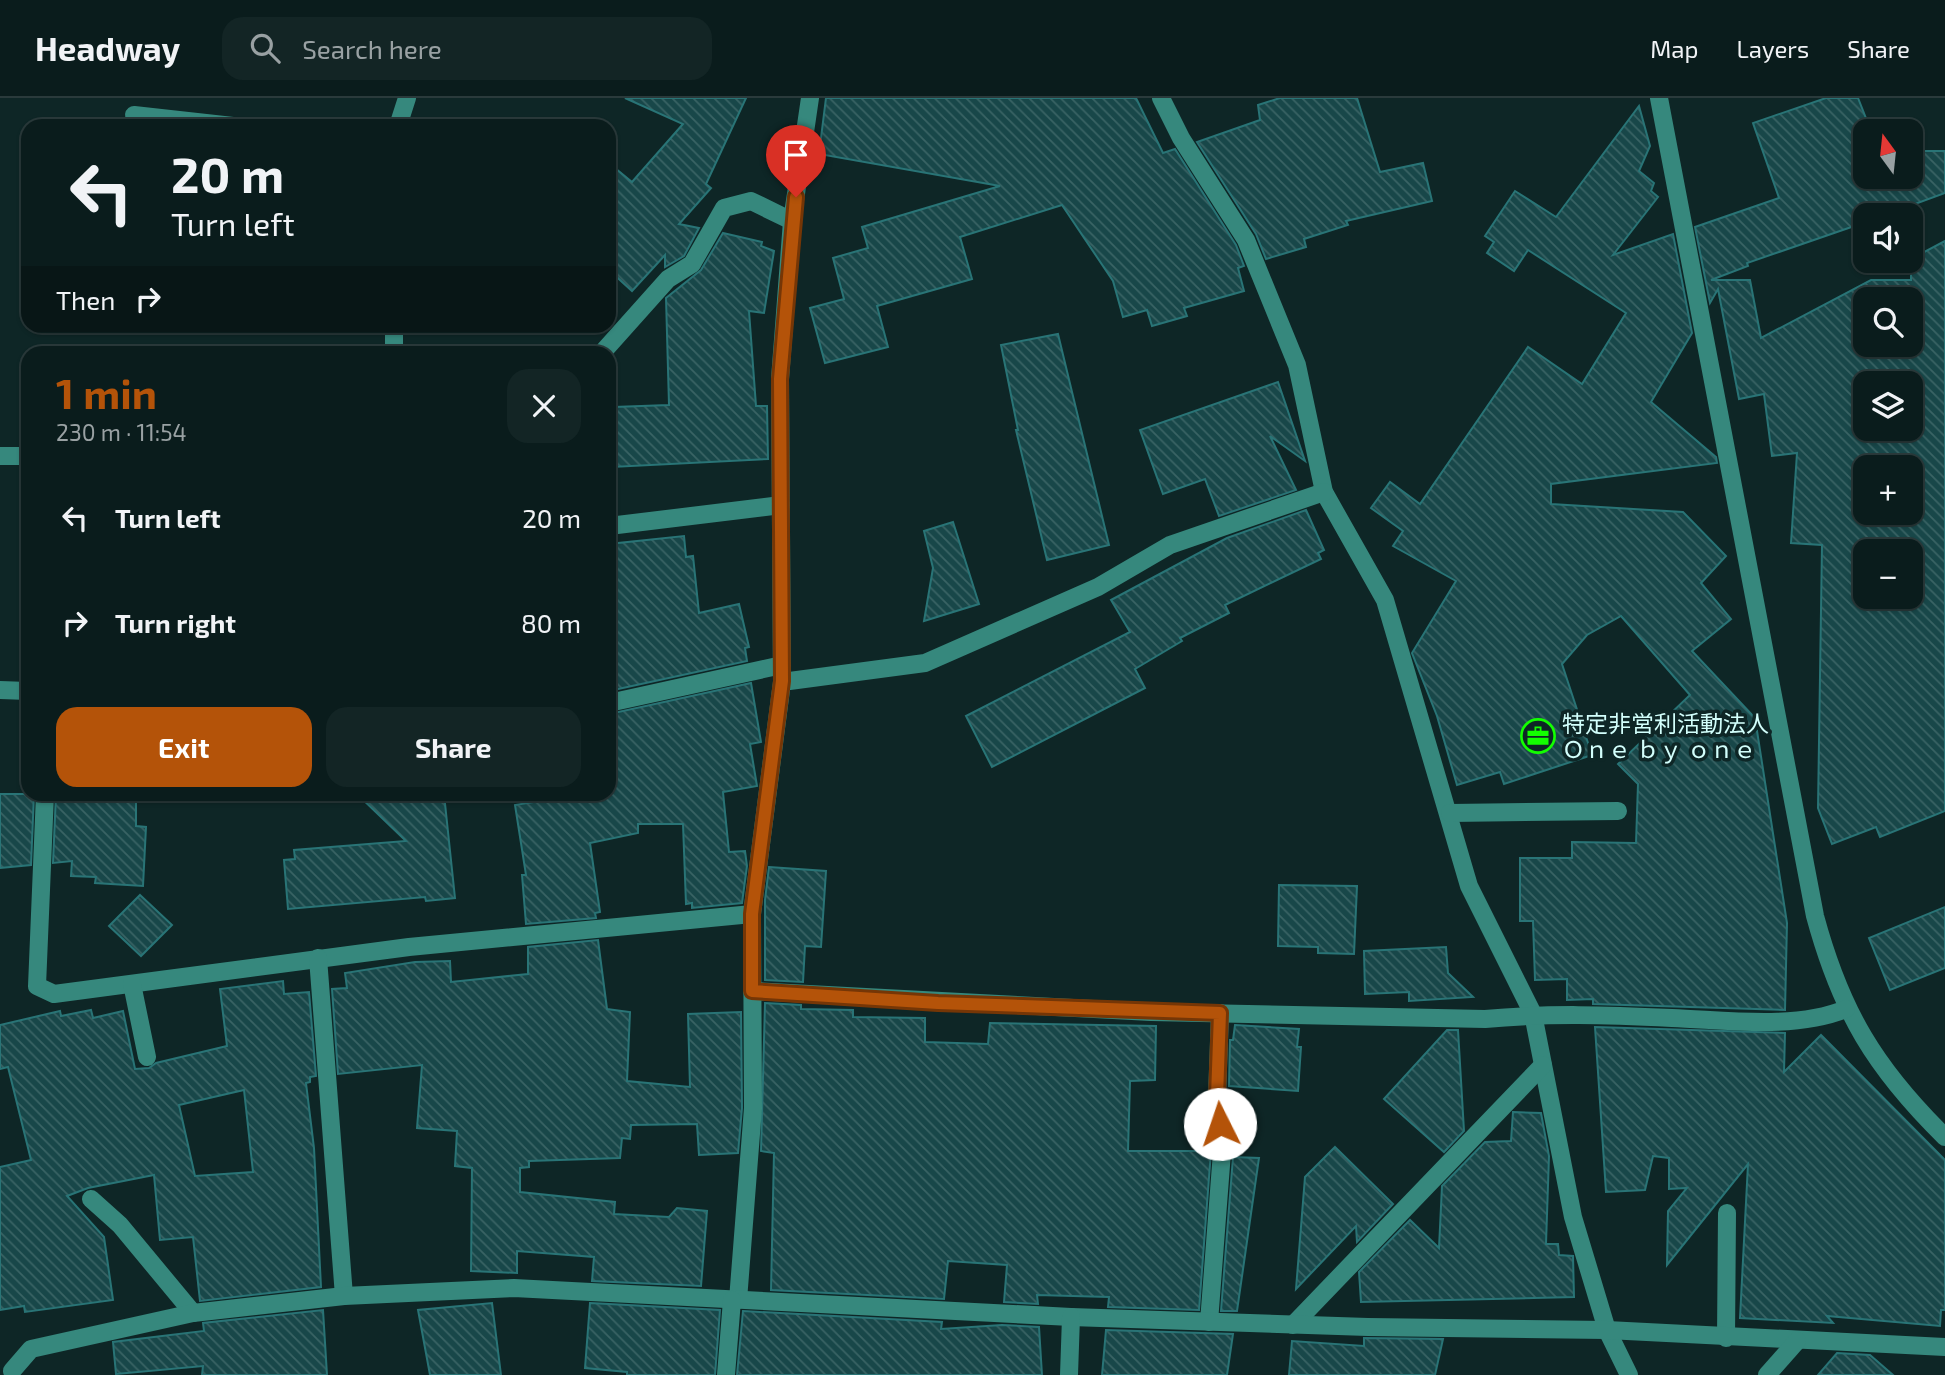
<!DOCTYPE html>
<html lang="en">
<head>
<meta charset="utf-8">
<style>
  body { margin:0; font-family:"Exo 2","Noto Sans JP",sans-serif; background:#132525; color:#f1f3f6; height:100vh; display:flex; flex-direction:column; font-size:26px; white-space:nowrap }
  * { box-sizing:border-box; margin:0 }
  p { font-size:23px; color:#99a1a3 }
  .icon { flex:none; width:38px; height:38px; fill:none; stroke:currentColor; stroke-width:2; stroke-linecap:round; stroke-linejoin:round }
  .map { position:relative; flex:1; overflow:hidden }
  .drawer { position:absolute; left:21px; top:248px; width:595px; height:455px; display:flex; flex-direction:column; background:#0a1c1c; border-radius:21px; box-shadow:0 2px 5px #0004,0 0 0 2px #2a3a3b }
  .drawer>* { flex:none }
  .hud { position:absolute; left:21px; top:21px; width:595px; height:214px; border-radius:21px; box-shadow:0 2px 5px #0004,0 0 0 2px #2a3a3b; background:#0a1c1c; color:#f1f3f6; overflow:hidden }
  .needle { width:46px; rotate:345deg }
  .tools { position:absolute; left:1853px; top:21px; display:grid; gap:14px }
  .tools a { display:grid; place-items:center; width:70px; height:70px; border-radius:14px; background:#0a1c1c; box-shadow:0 2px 5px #0004,0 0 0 2px #2a3a3b; font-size:35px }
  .pin { position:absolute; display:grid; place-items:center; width:60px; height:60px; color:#fff; margin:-72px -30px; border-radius:50% 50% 50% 0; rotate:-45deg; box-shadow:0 0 7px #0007 }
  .pin .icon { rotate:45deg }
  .me { position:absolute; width:77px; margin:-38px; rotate:356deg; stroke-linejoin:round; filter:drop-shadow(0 0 5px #0008) }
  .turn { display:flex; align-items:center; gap:24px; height:147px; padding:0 35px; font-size:32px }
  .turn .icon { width:91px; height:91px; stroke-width:2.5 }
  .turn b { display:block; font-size:49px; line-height:60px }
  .then { display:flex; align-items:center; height:66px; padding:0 35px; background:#0003; gap:14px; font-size:26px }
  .round { display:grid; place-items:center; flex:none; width:74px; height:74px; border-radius:21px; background:#132525 }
  .headline { display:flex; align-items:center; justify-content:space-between; height:119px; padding:0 35px }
  h1 { font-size:42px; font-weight:700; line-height:52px; color:#b45309 }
  .cta { display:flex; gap:14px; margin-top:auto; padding:14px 35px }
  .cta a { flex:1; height:80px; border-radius:21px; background:#b45309; color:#fff; font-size:28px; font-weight:700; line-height:80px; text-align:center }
  .cta a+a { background:#132525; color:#f1f3f6 }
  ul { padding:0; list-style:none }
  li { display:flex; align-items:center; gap:21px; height:105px; padding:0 35px }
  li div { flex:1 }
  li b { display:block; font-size:26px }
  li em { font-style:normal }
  header { display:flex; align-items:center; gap:42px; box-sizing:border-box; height:98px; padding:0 35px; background:#0a1c1c; border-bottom:2px solid #2a3a3b }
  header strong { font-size:33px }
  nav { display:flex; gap:38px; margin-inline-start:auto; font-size:24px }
  .search { width:490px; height:63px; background:#132525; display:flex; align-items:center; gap:18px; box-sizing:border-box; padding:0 24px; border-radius:21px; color:#99a1a3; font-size:26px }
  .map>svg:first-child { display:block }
  .building { fill:url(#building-back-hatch); stroke:#297476; stroke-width:2; fill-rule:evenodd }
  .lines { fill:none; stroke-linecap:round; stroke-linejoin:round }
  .minor { stroke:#36887d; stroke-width:18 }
  .route-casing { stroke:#753606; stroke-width:18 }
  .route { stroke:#b45309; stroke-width:12 }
  .labels { text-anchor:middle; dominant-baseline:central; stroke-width:7; stroke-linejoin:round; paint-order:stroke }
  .poi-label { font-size:23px; fill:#d3fffc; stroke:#0e2626; text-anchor:start }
</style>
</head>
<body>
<header>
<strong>Headway</strong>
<div class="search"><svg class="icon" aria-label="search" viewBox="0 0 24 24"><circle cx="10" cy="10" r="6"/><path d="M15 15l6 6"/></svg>Search here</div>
<nav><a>Map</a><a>Layers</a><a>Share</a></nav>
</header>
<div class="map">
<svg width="1945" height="1277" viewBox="0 0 1945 1277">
  <defs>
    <pattern id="building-back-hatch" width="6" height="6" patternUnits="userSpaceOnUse" patternTransform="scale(1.75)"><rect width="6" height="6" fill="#184749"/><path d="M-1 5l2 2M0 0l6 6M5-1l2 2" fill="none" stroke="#396364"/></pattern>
  </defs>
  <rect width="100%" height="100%" fill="#0e2626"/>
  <g class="building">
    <polygon points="625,0 746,0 706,86 711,90 679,126 699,130 684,158 665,169 665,157 632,193 609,172 609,65 632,84 683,26"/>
    <polygon points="826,0 1136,0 1163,55 1175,51 1236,147 1244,168 1238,170 1244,193 1184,210 1187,218 1152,228 1147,212 1123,219 1113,183 1062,107 960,139 972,181 877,208 888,249 825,265 810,210 844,201 833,160 868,150 862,129 1000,88 819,56"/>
    <polygon points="1280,0 1357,0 1380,74 1423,65 1432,103 1346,123 1348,127 1304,141 1306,149 1266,161 1256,136 1197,44 1260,22 1258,7"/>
    <path d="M1826,0h32l13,33h-5v46h45v-26h34v42l-60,22h-19v7l-119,41 1,3 -37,14h39l11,58 110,-58h40v-21l34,-18v570l-65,26 -4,-10 -44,17 -14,-36 4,-263 -31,-2 6,-90 -25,3 -8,-62 -25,5 -21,-110 -8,14 -15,-76 84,-29 -26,-75zM1866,201h45v46h-45zM1866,285h45v46h-45zM1866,369h45v46h-45zM1866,453h45v46h-45z"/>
    <polygon points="1639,8 1650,48 1639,73 1654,85 1651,93 1658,99 1613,157 1673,136 1692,235 1651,304 1716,359 1717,365 1551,386 1551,406 1683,414 1726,458 1701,485 1731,521 1692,553 1755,620 1787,825 1785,912 1593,906 1593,901 1567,902 1567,881 1535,882 1533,823 1520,823 1520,760 1572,760 1572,744 1636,745 1638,686 1618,666 1690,597 1621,518 1587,537 1562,566 1592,657 1504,686 1500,674 1457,687 1437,618 1412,555 1456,483 1393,448 1403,433 1371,410 1390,384 1420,406 1528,249 1582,286 1626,215 1528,152 1514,173 1487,155 1494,144 1485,138 1515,93 1556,119"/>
    <polygon points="723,135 762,144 761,148 774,153 764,215 749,213 756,308 767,308 768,361 612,369 614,309 669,307 666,200 701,172"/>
    <polygon points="1058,236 1109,447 1047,462 1016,332 1018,332 1001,247"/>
    <polygon points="1278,284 1305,363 1270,338 1296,392 1219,418 1205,381 1163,396 1140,332"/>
    <polygon points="1306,412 1324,452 1318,455 1321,461 1225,507 1229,515 1180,540 1182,543 1135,571 1145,590 992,669 966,618 1130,534 1111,502 1227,440"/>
    <polygon points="953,424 979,506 924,523 933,470 924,433"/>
    <polygon points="684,438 686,459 693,458 699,515 739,506 749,549 745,550 747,563 609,593 609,446"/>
    <polygon points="751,585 761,644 750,646 757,688 723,694 729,754 745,753 747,768 742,805 692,810 692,805 686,806 683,726 638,726 638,735 590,745 600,814 595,815 596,820 526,826 522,777 526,777 515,707 583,696 609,696 609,616"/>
    <polygon points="0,696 34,696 31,767 0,770"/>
    <polygon points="56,696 136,696 136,728 146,729 143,788 95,785 96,779 71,778 72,763 53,765"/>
    <polygon points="357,696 444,696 455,800 426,803 425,799 288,811 284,762 295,761 294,752 406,743"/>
    <polygon points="769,769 826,773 821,849 805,848 803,884 765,882 765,802"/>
    <polygon points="1279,787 1357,788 1354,856 1318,855 1318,849 1278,848"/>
    <polygon points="140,797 172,827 141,858 109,828"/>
    <polygon points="1945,809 1945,870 1890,892 1869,840"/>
    <polygon points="598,842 607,911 630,914 627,983 690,989 688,916 741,914 742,1010 738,1055 699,1057 697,1026 631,1027 630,1041 622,1040 620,1060 529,1063 529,1069 520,1070 520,1094 615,1104 614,1116 669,1119 677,1110 707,1113 701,1188 592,1183 594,1159 517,1153 517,1175 471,1173 472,1070 455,1068 457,1033 417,1030 422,967 338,976 332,891 347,890 345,875 415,864 450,863 451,884 528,876 528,849"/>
    <polygon points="1446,849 1448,875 1473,899 1409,903 1409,894 1365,896 1364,853"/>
    <path d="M283,883l1,13 25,-2 7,84 -6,1v5l-4,1 8,65 7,139 -121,14 -7,-64 -33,3 -6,-65 -66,13 -21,8 37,41 9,63 -88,12 -1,-6 -24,4v-143l31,-7 -23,-93 -8,2v-44l60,-14 1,5 30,-6 2,8 30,-7 12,58 14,-1 7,-5 71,-17 -7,-57zM244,992l9,82 -58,4 -16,-71z"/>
    <polygon points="765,905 801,907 801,911 853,912 853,919 925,920 925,944 988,946 990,925 1156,928 1155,982 1130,983 1128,1053 1211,1053 1199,1212 1108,1209 1109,1199 1037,1197 1038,1206 1004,1204 1007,1167 948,1163 944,1201 771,1192 774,1055 761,1053"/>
    <polygon points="1235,927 1299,931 1297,949 1301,949 1298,993 1229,988 1230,942 1233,942"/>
    <polygon points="1595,929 1785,935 1784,974 1821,937 1945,1062 1945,1212 1941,1212 1940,1228 1827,1218 1833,1225 1740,1220 1748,1066 1667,1167 1668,1113 1687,1090 1669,1091 1669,1060 1653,1058 1645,1092 1606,1094"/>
    <polygon points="1447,932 1458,932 1464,1033 1444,1054 1384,1001"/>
    <polygon points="1513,1014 1541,1015 1549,1058 1546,1146 1558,1146 1559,1157 1573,1158 1574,1199 1361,1204 1359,1174 1410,1122 1439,1150 1442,1088 1485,1044 1511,1043"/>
    <polygon points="1335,1049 1393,1106 1357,1144 1356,1128 1296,1191 1305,1079"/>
    <polygon points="1233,1059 1259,1060 1237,1213 1221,1213"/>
    <polygon points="492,1205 501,1277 430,1277 418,1212"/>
    <polygon points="590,1205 720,1212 715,1277 627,1277 627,1274 585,1270"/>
    <polygon points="323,1212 327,1277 202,1277 203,1268 116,1276 113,1244 204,1233 203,1225"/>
    <polygon points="743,1213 942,1224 941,1231 1002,1227 1039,1229 1042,1277 737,1277"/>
    <polygon points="1106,1232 1233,1236 1227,1277 1102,1277"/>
    <polygon points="1364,1240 1443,1241 1435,1277 1289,1277 1292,1243 1364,1248"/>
    <polygon points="1837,1255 1870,1257 1893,1277 1818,1277"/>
  </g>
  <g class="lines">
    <g class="minor">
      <polyline points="1161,0 1181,40 1246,142 1297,267 1324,394 1385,502 1469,788 1533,916 1573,1119 1607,1232 1629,1277"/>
      <path d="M1659,0l156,818c26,96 60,152 130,221"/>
      <polyline points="134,17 233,28"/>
      <polyline points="398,28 407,0"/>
      <polyline points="394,256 394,228"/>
      <polyline points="601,256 668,181 692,166 724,110 751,103 792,123"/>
      <polyline points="0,358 28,358"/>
      <polyline points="609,428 781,407"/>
      <polyline points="782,584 925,565 1098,489 1170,447 1324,394"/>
      <polyline points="0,592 28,593"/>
      <polyline points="609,605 782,567"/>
      <polyline points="45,696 37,888 54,896 409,849 752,816"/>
      <polyline points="1450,715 1618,713"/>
      <polyline points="318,860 344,1198"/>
      <polyline points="132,886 147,959"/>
      <path d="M752,893l399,21 334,7c62,-6 124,-4 187,-1 55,2 122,12 174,-9"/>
      <polyline points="91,1101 120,1127 193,1215"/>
      <polyline points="738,1202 753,1010 752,816 782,584 780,281 792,123 810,0"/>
      <polyline points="1209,1224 1222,1054 1217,999 1220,915"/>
      <polyline points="1293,1227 1543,967"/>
      <polyline points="1726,1240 1727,1115"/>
      <polyline points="12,1273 31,1251 193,1215 344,1198 514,1190 1071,1219 1368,1229 1607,1232 1945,1249"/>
      <polyline points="726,1277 732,1202"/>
      <polyline points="1069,1277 1071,1219"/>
      <polyline points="1767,1277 1797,1243"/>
    </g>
  </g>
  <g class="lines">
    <g class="route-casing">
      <polyline id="route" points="796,99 780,281 782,583 752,816 752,893 938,905 1220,915 1217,999 1220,1026"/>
    </g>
    <use href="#route" class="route"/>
  </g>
  <defs>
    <g id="office-ring" transform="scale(1.75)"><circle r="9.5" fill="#0e2626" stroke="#13fe00" stroke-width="1.5"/><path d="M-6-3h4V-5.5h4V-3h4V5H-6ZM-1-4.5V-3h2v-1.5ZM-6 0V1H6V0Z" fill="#13fe00"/></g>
  </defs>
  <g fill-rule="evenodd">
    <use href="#office-ring" x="1538" y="638"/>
  </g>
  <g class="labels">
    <g class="poi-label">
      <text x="1562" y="625">特定非営利活動法人<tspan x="1562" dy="26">Ｏｎｅ ｂｙ ｏｎｅ</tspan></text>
    </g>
  </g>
</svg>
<div class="tools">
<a><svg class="needle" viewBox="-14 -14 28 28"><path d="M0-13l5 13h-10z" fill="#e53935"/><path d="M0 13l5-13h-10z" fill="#99a1a3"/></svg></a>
<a><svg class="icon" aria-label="sound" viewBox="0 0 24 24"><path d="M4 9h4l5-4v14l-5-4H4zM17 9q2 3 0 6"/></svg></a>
<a><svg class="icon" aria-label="search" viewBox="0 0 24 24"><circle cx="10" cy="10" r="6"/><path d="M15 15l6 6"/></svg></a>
<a><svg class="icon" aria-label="layers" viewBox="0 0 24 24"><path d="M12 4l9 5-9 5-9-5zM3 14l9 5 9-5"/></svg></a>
<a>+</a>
<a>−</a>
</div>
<div class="pin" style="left:796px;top:99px;background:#d93025"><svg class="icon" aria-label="arrive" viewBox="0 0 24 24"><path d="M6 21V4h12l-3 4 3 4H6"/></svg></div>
<svg class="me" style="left:1220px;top:1026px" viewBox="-20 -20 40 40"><circle r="19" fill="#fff"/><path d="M0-13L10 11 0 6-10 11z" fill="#b45309"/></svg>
<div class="hud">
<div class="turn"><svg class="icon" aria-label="left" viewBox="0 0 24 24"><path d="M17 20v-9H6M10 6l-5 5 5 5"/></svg><div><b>20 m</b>Turn left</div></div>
<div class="then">Then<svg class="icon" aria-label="right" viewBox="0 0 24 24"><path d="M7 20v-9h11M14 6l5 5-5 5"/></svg></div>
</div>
<section class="drawer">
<div class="headline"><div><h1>1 min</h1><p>230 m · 11:54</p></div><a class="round"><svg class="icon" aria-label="close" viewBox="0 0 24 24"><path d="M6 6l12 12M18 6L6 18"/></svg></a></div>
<ul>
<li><svg class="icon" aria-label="left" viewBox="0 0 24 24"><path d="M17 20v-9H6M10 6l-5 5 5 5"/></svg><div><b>Turn left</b></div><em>20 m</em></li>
<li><svg class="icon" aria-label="right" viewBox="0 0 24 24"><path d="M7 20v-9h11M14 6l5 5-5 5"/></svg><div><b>Turn right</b></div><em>80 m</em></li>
</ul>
<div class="cta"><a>Exit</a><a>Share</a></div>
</section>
</div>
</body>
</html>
